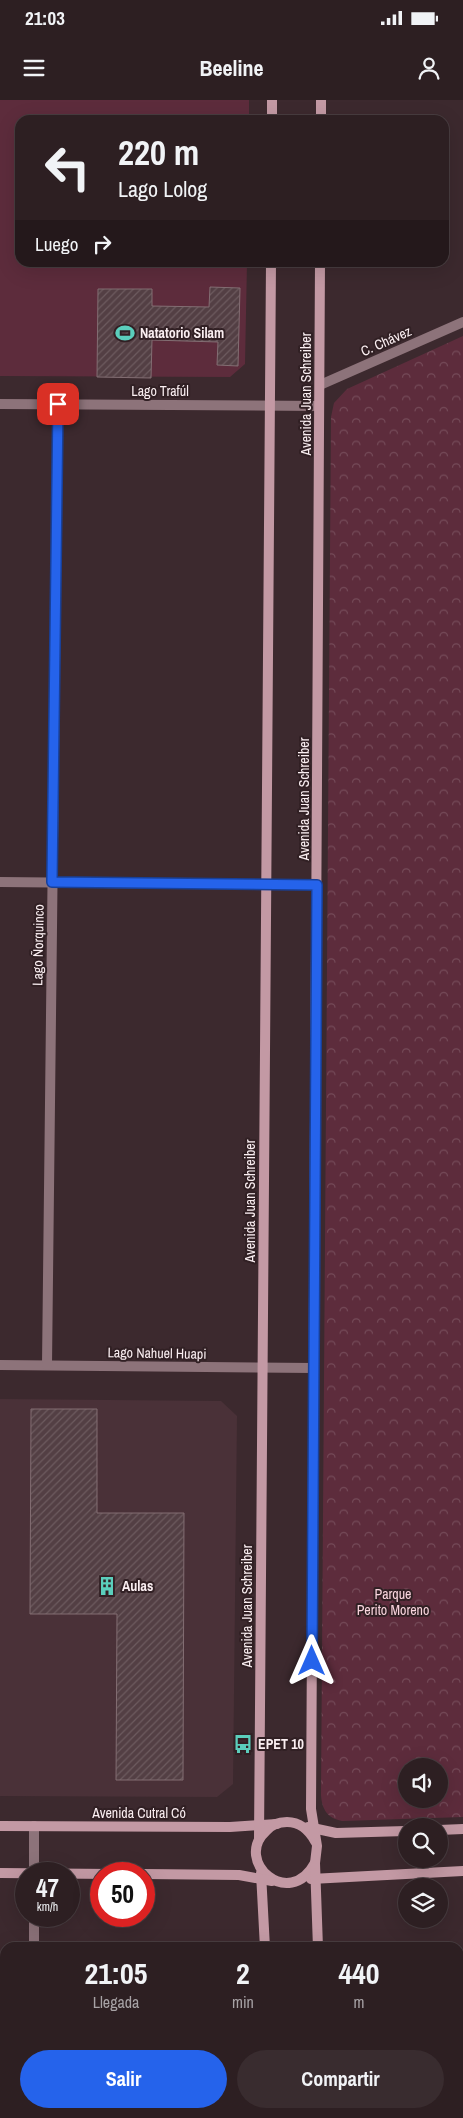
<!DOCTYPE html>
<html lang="es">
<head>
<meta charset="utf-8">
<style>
  body { margin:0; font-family:"Archivo Narrow",sans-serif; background:#392c2f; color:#f1f3f6; height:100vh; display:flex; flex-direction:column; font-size:19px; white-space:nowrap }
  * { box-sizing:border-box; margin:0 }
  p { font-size:16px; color:#a7a2a5 }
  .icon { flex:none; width:28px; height:28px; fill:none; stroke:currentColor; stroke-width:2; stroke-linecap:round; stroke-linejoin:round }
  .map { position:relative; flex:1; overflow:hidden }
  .side { position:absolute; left:0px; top:1842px; width:464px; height:176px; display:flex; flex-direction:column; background:#2d1f22; border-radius:15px 15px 0 0; box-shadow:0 5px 20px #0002,0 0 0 1px #483d40 }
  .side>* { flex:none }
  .top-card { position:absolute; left:15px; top:15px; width:434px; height:152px; border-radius:15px; box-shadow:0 5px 20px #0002,0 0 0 1px #483d40; background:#2d1f22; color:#f1f3f6; overflow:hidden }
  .fabs { position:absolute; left:398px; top:1658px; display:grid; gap:10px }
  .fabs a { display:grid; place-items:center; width:50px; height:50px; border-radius:50%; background:#2d1f22; box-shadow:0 5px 20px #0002,0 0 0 1px #483d40; font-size:25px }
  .speed { position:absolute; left:15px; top:1762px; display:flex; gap:10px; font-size:25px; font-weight:700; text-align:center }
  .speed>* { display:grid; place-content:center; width:65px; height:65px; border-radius:50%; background:#2d1f22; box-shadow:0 5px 20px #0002,0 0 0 1px #483d40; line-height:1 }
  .speed small { font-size:12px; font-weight:400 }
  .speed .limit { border:8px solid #d22; background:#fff; color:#111 }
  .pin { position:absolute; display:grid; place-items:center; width:42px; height:42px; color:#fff; margin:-21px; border-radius:10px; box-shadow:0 2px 8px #0006 }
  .me { position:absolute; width:55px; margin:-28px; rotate:0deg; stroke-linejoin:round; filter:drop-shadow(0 0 4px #0008) }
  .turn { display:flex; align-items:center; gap:18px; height:105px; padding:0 20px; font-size:22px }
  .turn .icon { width:65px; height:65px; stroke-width:2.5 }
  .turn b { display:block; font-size:35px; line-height:42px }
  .then { display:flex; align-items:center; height:48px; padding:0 20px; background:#0003; gap:10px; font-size:19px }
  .eta { display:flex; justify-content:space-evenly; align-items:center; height:85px; text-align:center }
  .eta b { font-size:30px; font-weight:700; line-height:35px }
  .cta { display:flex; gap:10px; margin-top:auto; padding:10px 20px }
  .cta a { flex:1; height:58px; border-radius:30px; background:#2563eb; color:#fff; font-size:20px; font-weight:700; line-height:58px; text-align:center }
  .cta a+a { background:#392c2f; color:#f1f3f6 }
  .status { display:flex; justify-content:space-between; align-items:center; height:35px; padding:0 25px; background:#2d1f22; direction:ltr }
  .status svg { height:14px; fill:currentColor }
  header { display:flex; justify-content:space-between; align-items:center; height:65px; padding:0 20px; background:#2d1f22; font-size:22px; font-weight:700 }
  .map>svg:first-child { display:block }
  .built { fill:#4a3138 }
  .park { fill:url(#park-crowns); fill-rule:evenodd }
  .pitch { fill:#5d2c3c }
  .building { fill:url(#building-hatch); stroke:#836e73 }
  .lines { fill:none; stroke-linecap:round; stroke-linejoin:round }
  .street { stroke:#8d737a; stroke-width:10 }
  .secondary { stroke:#c399a4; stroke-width:10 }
  .route-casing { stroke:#184099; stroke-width:12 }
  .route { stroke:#2563eb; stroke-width:9 }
  .labels { text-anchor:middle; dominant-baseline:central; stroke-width:4; stroke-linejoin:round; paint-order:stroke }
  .poi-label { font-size:14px; font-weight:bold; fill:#faeef1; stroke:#312024; text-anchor:start }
  .street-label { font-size:14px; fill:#faeef1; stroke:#312024 }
  .park-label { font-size:14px; fill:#f9d4dd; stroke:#312024 }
</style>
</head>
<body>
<div class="status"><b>21:03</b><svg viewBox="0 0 49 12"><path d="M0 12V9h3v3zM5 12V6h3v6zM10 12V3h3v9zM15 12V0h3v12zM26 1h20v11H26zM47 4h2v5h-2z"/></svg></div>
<header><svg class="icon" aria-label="menu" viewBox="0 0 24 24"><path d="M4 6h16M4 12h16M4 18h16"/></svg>Beeline<svg class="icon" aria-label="person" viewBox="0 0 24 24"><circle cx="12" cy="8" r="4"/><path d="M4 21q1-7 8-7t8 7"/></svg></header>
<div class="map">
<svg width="463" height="2018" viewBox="0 0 463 2018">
  <defs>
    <pattern id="park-crowns" width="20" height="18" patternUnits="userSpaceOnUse" patternTransform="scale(1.25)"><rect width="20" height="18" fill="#5d2c3c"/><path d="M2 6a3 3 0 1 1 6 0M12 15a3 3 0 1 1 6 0" fill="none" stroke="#754b59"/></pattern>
    <pattern id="building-hatch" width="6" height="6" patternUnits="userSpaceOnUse" patternTransform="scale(1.25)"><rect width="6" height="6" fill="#533f44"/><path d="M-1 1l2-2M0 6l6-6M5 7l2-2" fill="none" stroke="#6d5b5f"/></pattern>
  </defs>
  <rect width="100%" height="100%" fill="#3c292e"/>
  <polygon class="built" points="0,1299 221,1301 237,1316 233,1684 217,1697 0,1696"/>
  <path class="park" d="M463,236v1481l-121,4c-15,-3 -20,-12 -21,-26l10,-1378 3,-14 13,-14zM406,1666h33v33h-33z"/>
  <polygon class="pitch" points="0,0 249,0 249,20 20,20 20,162 247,163 245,264 230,277 0,276"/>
  <g class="building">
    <polygon points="210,187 240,188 238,266 217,265 218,242 152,240 151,278 97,277 98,189 152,189 152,206 209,207"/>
    <polygon points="31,1309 97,1309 97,1413 184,1413 183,1680 116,1680 117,1514 30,1514"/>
  </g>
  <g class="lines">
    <g class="street">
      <polyline points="320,285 463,222"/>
      <polyline points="0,304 319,306"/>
      <polyline points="0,782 317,785"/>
      <polyline points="0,1265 314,1268"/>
      <polyline points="47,1265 58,304"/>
      <polyline points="34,1726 34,1774"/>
      <polyline points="34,1816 34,1848"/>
      <polyline points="459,1953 463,1953"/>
      <polyline points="459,1978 460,2018"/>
      <polyline points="35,2014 35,2018"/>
    </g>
    <g class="secondary">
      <polyline points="272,20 272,0"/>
      <polyline points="321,20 321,0"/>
      <polyline points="0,1726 230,1727 277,1724"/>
      <polyline points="308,1727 336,1733 406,1731"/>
      <polyline points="439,1730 463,1729"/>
      <polyline points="259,1739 271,162"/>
      <path d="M315,1741c-6,-11 -16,-19 -28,-19 -8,0 -16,3 -21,9 -33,30 23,80 49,32"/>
      <polyline points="0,1773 112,1774"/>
      <polyline points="261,1773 265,1848"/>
      <polyline points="144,1774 239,1775 272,1781"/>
      <polyline points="311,1779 463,1771"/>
      <polyline points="318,1848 315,1763 317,1746 311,1709 320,162"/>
      <polyline points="273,2014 273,2018"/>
      <polyline points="324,2014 324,2018"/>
    </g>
  </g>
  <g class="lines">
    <g class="route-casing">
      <polyline id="route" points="58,304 52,782 317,785 312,1561"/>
    </g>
    <use href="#route" class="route"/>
  </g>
  <defs>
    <g id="stadium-bare" transform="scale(1.5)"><path d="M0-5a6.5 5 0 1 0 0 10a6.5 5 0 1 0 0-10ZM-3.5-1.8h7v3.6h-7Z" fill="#5bcebc" stroke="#312024" stroke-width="2.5" paint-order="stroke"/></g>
    <g id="building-bare" transform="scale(1.5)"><path d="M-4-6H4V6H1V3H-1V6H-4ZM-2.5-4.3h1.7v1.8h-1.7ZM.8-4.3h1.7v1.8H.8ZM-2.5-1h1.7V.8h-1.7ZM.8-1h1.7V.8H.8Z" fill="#5bcebc" stroke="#312024" stroke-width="2.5" paint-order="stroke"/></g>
    <g id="bus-bare" transform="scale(1.5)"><path d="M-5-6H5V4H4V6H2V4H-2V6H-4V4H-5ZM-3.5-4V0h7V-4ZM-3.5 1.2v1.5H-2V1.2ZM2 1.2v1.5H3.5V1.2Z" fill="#5bcebc" stroke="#312024" stroke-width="2.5" paint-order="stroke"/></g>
  </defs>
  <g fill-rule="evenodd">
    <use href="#stadium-bare" x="125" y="233"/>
    <use href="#building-bare" x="107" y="1486"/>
    <use href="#bus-bare" x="243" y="1644"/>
  </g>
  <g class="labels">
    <g class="poi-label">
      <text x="140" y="233">Natatorio Silam</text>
      <text x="122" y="1486">Aulas</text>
      <text x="258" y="1644">EPET 10</text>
    </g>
    <g class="street-label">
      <text transform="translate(386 241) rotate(-24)">C. Chávez</text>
      <text x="160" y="291">Lago Trafúl</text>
      <text transform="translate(306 294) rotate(-90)">Avenida Juan Schreiber</text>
      <text transform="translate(304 699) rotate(-90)">Avenida Juan Schreiber</text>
      <text transform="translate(38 845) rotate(-89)">Lago Ñorquinco</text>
      <text transform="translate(250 1101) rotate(-90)">Avenida Juan Schreiber</text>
      <text transform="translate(157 1253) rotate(1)">Lago Nahuel Huapi</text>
      <text transform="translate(247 1506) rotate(-90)">Avenida Juan Schreiber</text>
      <text x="139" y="1713">Avenida Cutral Có</text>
    </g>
    <g class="park-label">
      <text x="393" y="1494">Parque<tspan x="393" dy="16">Perito Moreno</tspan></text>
    </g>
  </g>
</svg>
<div class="fabs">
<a><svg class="icon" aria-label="sound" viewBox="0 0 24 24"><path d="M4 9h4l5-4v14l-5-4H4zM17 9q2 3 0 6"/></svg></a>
<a><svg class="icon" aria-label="search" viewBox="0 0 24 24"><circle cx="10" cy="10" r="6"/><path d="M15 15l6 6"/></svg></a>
<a><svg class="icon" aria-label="layers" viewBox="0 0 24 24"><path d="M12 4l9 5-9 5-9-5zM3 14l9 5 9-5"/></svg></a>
</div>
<div class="speed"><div>47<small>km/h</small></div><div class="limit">50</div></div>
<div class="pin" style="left:58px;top:304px;background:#d93025"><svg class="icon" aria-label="arrive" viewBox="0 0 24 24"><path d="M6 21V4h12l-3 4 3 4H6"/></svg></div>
<svg class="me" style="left:312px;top:1561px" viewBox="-20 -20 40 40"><path d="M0-17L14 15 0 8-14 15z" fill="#2563eb" stroke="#fff" stroke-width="4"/></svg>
<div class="top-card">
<div class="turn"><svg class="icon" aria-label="left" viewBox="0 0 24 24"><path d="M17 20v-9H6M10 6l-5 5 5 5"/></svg><div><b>220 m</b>Lago Lolog</div></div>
<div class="then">Luego<svg class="icon" aria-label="right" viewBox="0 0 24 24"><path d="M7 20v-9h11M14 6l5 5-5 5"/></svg></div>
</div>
<section class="side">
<div class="eta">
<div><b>21:05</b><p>Llegada</p></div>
<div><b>2</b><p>min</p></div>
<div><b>440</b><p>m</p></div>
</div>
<div class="cta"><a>Salir</a><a>Compartir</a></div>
</section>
</div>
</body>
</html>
